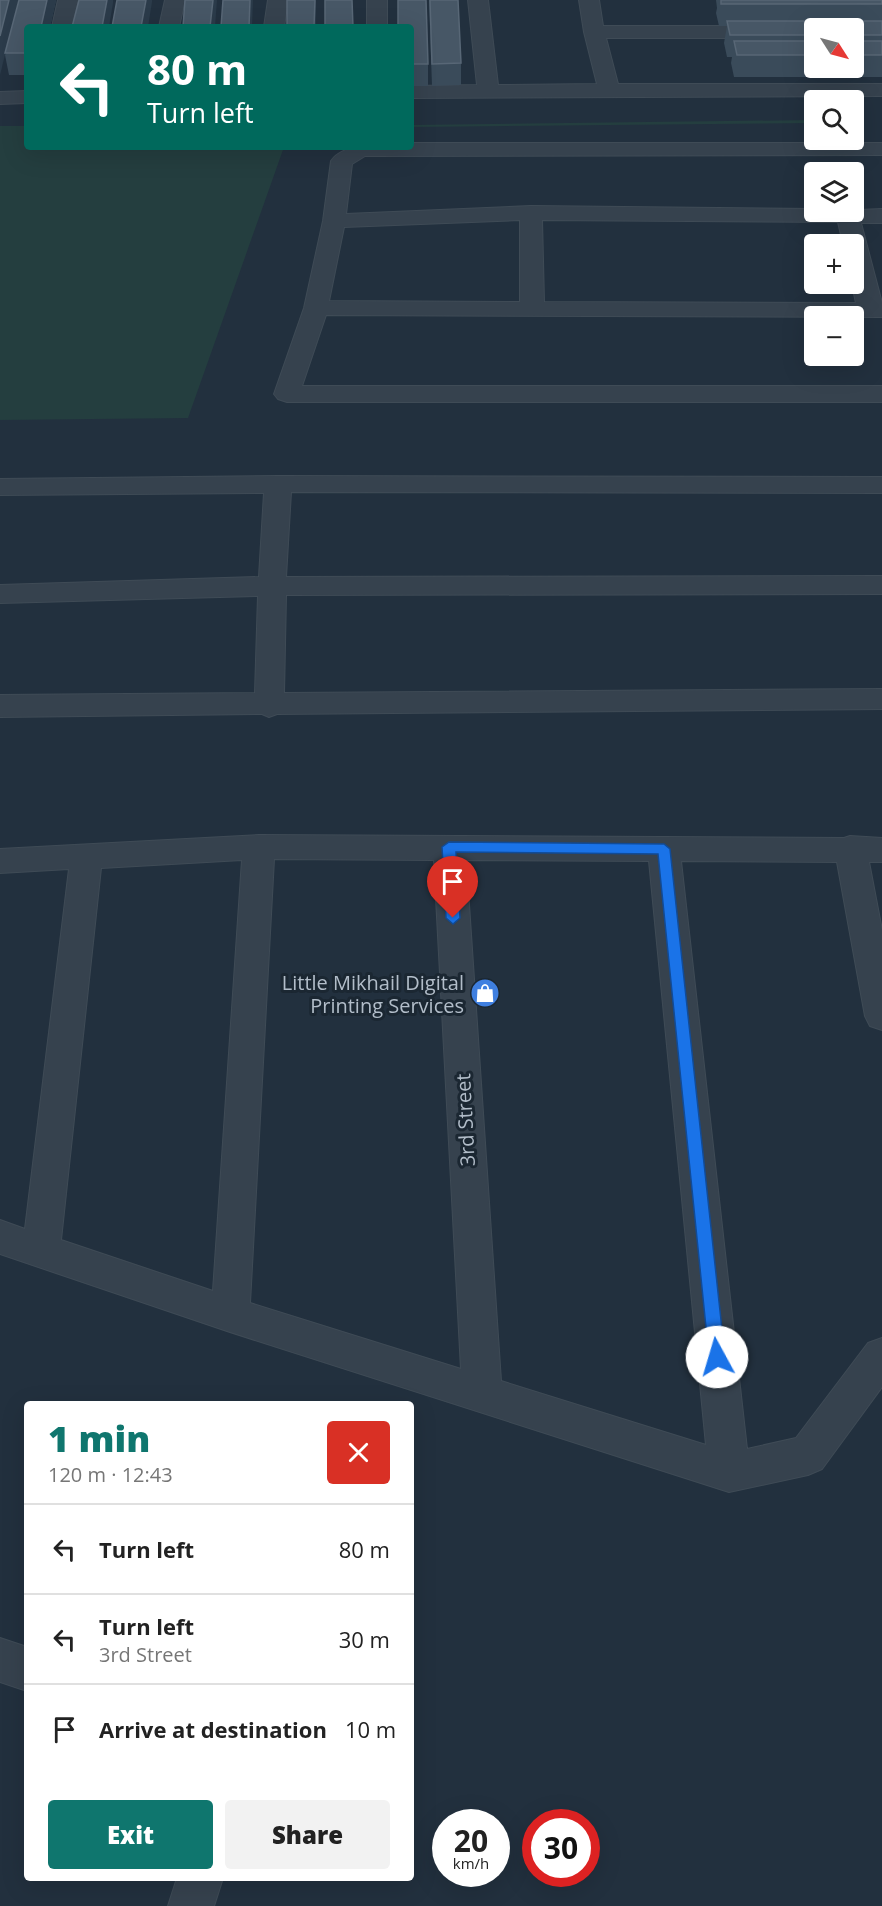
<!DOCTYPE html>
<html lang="en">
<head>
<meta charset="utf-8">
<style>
  body { margin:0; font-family:"Open Sans",sans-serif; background:#f2f2f2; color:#222; height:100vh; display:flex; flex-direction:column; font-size:22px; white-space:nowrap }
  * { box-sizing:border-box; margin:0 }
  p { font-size:20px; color:#767676 }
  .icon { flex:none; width:33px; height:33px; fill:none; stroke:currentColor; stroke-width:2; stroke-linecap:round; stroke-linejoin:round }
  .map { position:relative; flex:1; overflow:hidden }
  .details { position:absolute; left:24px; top:1401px; width:390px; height:480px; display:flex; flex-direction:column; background:#fff; border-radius:6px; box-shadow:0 6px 24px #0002 }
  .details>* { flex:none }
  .guide { position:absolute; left:24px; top:24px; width:390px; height:126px; border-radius:6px; box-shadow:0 6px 24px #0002; background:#00695c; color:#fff; overflow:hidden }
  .needle { width:39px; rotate:126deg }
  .controls { position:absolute; left:804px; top:18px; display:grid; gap:12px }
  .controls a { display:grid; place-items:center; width:60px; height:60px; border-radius:6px; background:#fff; box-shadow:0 6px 24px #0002; font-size:30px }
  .speed { position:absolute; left:432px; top:1809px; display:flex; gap:12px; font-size:30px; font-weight:700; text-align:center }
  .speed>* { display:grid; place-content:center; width:78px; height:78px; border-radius:50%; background:#fff; box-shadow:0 6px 24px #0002; line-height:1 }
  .speed small { font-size:15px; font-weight:400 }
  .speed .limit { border:9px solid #d22; background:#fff; color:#111 }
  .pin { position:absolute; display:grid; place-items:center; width:51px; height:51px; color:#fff; margin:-62px -26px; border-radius:50% 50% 50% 0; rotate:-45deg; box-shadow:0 0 6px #0007 }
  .pin .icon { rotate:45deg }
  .me { position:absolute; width:66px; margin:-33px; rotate:354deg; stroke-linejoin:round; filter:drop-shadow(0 0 4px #0008) }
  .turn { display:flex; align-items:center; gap:21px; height:126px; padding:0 24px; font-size:27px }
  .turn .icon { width:78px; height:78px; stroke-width:2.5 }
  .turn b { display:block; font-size:42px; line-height:51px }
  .round { display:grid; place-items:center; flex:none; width:63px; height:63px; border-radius:6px; background:#f2f2f2 }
  .overview { display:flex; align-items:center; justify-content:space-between; height:102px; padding:0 24px }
  h1 { font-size:36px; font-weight:800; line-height:45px; color:#0f766e }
  .button { display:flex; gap:12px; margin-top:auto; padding:12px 24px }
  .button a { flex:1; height:69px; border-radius:6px; background:#0f766e; color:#fff; font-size:24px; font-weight:800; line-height:69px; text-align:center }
  .button a+a { background:#f2f2f2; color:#222 }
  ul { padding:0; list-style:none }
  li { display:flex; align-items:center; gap:18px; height:90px; padding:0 24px; border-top:2px solid #e0e0e0 }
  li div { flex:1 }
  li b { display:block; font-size:22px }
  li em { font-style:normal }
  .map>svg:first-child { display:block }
  .green { fill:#243e3f }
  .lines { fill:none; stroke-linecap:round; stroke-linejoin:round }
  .minor-casing { stroke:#3f4b56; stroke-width:2 }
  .minor { fill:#36424e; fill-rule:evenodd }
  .wall { fill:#3a4b5a; fill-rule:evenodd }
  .shaded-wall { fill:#2b3b4a }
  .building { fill:#475766; stroke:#586776; stroke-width:1.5 }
  .route { fill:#1a73e8; stroke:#114b97; stroke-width:1.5 }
  .labels { text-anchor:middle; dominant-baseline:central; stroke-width:6; stroke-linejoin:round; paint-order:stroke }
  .poi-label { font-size:20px; fill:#b2bdc9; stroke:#1b2732; text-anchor:end }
  .street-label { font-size:20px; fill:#b2bdc9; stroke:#1b2732 }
</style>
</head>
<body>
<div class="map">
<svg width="882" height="1906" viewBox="0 0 882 1906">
  <rect width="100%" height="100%" fill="#22303e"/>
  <g class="green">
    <polygon points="814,120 814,123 411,127 411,125"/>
    <polygon points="0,126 27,126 27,147 284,147 188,418 0,420"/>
  </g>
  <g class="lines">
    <g class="minor-casing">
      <g id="minor">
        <polygon points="58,0 78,0 72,27 52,27"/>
        <polygon points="165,0 185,0 179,27 159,27"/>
        <polygon points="268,0 288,0 284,27 264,27"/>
        <rect x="367" y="0" width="20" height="27"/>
        <polygon points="468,0 488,0 498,85 597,84 584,32 579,0 599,0 603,26 814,26 822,28 814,28 814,38 606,38 618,84 882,84 882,96 411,98 411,86 477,85"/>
        <polygon points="27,91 27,103 0,104 0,92"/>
        <path d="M411,143h471v12l-517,1 -13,8 -6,50 185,-8 283,3v3l68,-3v14h-21l21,80v14l-556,-2 -24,71h580v16h-595l-9,-3 -4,-5 30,-86 19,-87 8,-60c16,-22 56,-14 80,-14zM520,220v82l-191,-1 15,-74zM542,220l296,2 5,22h11l-2,40 4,19 -312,-1z"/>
        <polygon points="278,476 882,477 882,493 291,492 286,577 882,576 882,594 286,595 284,693 882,689 882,709 277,714 269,717 262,714 0,717 0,695 255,693 258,596 0,603 0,585 259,577 264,493 0,495 0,479"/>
        <path d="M259,835l585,3 6,-2 32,2v24h-13l13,68v100l-12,-4 -5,-10 -28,-154 -156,-1 66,588 49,-11 72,-95 14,-5v49l-60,82 -14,6 -79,17 -499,-160 -230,-78v-34l25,9 44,-360 -69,4v-24zM274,859l160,1 27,509 -211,-66zM242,860l-29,431 -152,-51 40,-372zM466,860l183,1 57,584 -205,-64z"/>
        <polygon points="0,1638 27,1647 27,1691 0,1682"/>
        <polygon points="177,1878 223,1878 214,1906 168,1906"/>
      </g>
    </g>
    <use href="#minor" class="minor"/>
  </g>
  <g class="wall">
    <polygon points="19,0 56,0 50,27 27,27 27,75 9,75 5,55 0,75"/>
    <polygon points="429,0 458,0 461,63 461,85 432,86"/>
    <path d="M716,0h166v77h-148l-3,-14 1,-6h-5l-3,-14 3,-17h-8l-3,-13 1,-5zM814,28h40v40h-40z"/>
    <polygon points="411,27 428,64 428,86 411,86"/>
  </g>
  <g class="shaded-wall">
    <polygon points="9,0 18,0 18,2 0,75 0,36"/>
    <polygon points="47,0 56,0 50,27 41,27"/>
    <polygon points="107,0 113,0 113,3 109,27 102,27"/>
    <polygon points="146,0 152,0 152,2 148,27 141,27"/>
    <polygon points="213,0 217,0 215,27 210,27"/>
    <polygon points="250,0 253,0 252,27 249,27"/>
    <polygon points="315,0 316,0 316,27 314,27"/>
  </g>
  <g class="building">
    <polygon points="0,0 9,0 0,36"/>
    <polygon points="19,0 47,0 41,27 27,27 27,53 5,53"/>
    <polygon points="79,0 107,0 102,27 72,27"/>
    <polygon points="117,0 146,0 141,27 112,27"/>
    <polygon points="185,0 213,0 210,27 183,27"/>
    <polygon points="223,0 250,0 249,27 221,27"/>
    <polygon points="287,0 315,0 314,27 287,27"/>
    <polygon points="325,0 352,0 353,27 325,27"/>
    <polygon points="398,0 426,0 428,64 411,64 411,27 398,27"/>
    <polygon points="430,0 458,0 461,63 432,64"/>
    <rect x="721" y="0" width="161" height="4"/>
    <polygon points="727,21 882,21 882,35 854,35 854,28 814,28 814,35 730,35"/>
    <polygon points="734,41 814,41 814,55 737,55"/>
    <rect x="854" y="41" width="28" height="14"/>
  </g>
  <polygon class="route" points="449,842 664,844 670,849 725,1357 723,1362 717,1364 711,1362 709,1357 658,854 456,852 460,918 453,924 446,918 442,847"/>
  <defs>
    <g id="shop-disc" transform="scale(1.5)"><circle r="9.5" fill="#3f7fe0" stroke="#1b2732"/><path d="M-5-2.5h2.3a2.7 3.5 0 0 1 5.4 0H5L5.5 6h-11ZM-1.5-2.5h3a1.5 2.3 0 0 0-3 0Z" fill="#fff"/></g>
  </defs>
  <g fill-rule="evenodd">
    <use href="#shop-disc" x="485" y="993"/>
  </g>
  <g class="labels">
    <g class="poi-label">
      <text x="464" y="982">Little Mikhail Digital<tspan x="464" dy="23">Printing Services</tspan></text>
    </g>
    <g class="street-label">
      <text transform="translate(465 1120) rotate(-93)">3rd Street</text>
    </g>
  </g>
</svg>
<div class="controls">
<a><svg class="needle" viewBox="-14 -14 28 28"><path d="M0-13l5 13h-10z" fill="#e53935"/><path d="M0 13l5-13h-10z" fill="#767676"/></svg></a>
<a><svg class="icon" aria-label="search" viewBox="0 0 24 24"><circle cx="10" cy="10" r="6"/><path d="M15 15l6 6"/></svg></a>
<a><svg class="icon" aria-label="layers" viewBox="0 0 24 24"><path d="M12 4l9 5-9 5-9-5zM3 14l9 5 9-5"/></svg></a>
<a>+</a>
<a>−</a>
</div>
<div class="speed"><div>20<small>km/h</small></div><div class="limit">30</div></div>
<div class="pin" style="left:453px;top:918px;background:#d93025"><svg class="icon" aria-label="arrive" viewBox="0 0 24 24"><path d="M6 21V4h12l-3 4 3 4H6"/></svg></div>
<svg class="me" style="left:717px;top:1357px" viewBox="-20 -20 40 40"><circle r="19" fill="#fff"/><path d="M0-13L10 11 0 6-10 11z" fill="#1a73e8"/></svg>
<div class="guide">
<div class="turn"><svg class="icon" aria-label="left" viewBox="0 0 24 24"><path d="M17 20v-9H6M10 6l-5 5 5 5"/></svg><div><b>80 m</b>Turn left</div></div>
</div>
<section class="details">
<div class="overview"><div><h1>1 min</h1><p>120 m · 12:43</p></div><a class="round" style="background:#d93025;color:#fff"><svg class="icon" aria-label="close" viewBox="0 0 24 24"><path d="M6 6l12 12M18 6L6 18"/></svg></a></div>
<ul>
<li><svg class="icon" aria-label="left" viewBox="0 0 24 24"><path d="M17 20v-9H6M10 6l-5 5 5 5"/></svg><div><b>Turn left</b></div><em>80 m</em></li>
<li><svg class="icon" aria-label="left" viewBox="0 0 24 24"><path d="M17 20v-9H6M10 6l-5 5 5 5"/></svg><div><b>Turn left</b><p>3rd Street</p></div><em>30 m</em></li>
<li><svg class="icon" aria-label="arrive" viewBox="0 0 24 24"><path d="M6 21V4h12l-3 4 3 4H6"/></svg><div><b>Arrive at destination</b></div><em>10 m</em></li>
</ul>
<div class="button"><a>Exit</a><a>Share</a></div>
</section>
</div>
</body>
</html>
